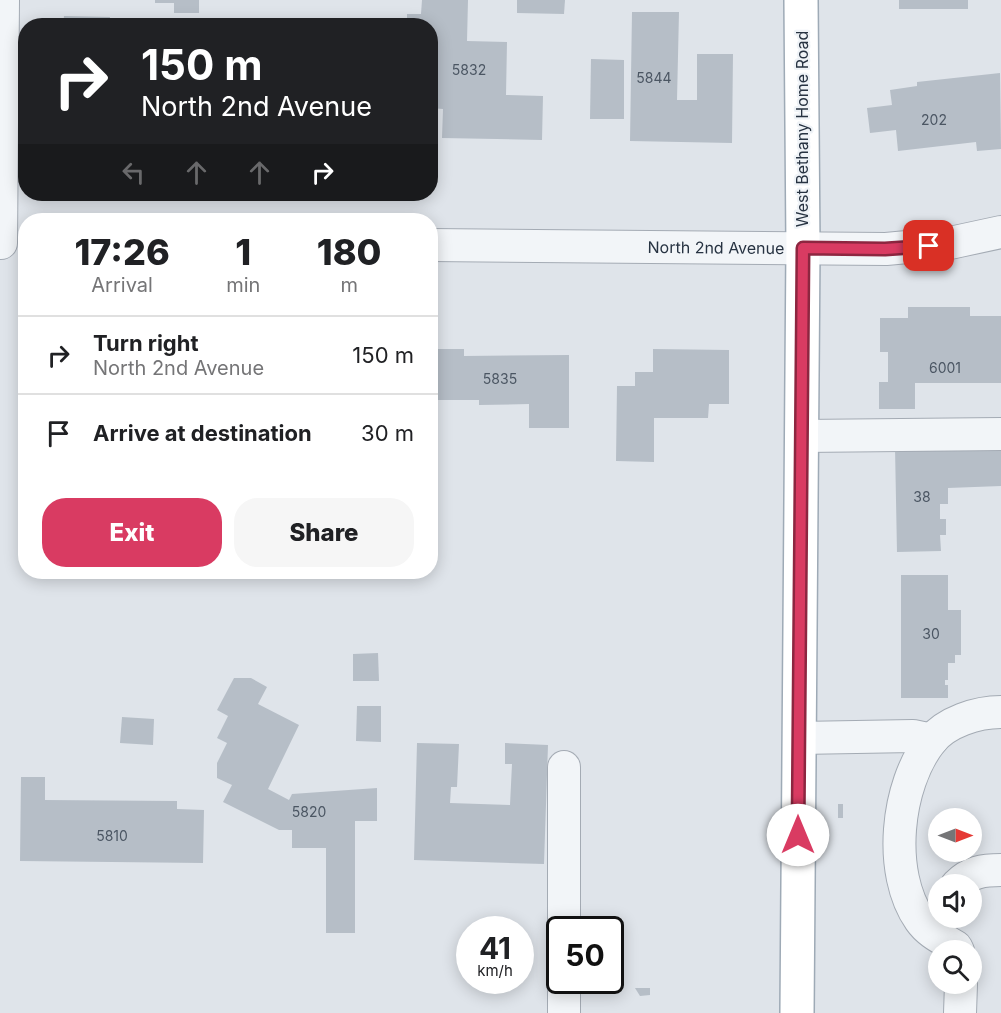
<!DOCTYPE html>
<html lang="en">
<head>
<meta charset="utf-8">
<style>
  body { margin:0; font-family:Inter,sans-serif; background:#f6f6f6; color:#202124; height:100vh; display:flex; flex-direction:column; font-size:22px; white-space:nowrap }
  * { box-sizing:border-box; margin:0 }
  p { font-size:20px; color:#757577 }
  .icon { flex:none; width:33px; height:33px; fill:none; stroke:currentColor; stroke-width:2; stroke-linecap:round; stroke-linejoin:round }
  .map { position:relative; flex:1; overflow:hidden }
  .details { position:absolute; left:18px; top:213px; width:420px; height:366px; display:flex; flex-direction:column; background:#fff; border-radius:24px; box-shadow:0 3px 15px #0003 }
  .details>* { flex:none }
  .banner { position:absolute; left:18px; top:18px; width:420px; height:183px; border-radius:24px; box-shadow:0 3px 15px #0003; background:#202124; color:#fff; overflow:hidden }
  .needle { width:39px; rotate:90deg }
  .buttons { position:absolute; left:928px; top:808px; display:grid; gap:12px }
  .buttons a { display:grid; place-items:center; width:54px; height:54px; border-radius:50%; background:#fff; box-shadow:0 3px 15px #0003; font-size:30px }
  .speed { position:absolute; left:456px; top:916px; display:flex; gap:12px; font-size:30px; font-weight:700; text-align:center }
  .speed>* { display:grid; place-content:center; width:78px; height:78px; border-radius:50%; background:#fff; box-shadow:0 3px 15px #0003; line-height:1 }
  .speed small { font-size:15px; font-weight:400 }
  .speed .limit { border:3px solid #111; border-radius:9px; background:#fff; color:#111 }
  .pin { position:absolute; display:grid; place-items:center; width:51px; height:51px; color:#fff; margin:-26px; border-radius:12px; box-shadow:0 3px 9px #0006 }
  .me { position:absolute; width:66px; margin:-33px; rotate:0deg; stroke-linejoin:round; filter:drop-shadow(0 0 4px #0008) }
  .turn { display:flex; align-items:center; gap:21px; height:126px; padding:0 24px; font-size:27px }
  .turn .icon { width:78px; height:78px; stroke-width:2.5 }
  .turn b { display:block; font-size:42px; line-height:51px }
  .lanes { display:flex; align-items:center; height:57px; padding:0 24px; background:#0003; justify-content:center; gap:30px; direction:ltr }
  .lanes .off { opacity:.35 }
  .eta { display:flex; justify-content:space-evenly; align-items:center; height:102px; text-align:center }
  .eta b { font-size:36px; font-weight:800; line-height:42px }
  .cta { display:flex; gap:12px; margin-top:auto; padding:12px 24px }
  .cta a { flex:1; height:69px; border-radius:24px; background:#d93b62; color:#fff; font-size:24px; font-weight:800; line-height:69px; text-align:center }
  .cta a+a { background:#f6f6f6; color:#202124 }
  ul { padding:0; list-style:none }
  li { display:flex; align-items:center; gap:18px; height:78px; padding:0 24px; border-top:2px solid #e0e0e0 }
  li div { flex:1 }
  li b { display:block; font-size:22px }
  li em { font-style:normal }
  .map>svg:first-child { display:block }
  .building { fill:#b6bec7 }
  .lines { fill:none; stroke-linecap:round; stroke-linejoin:round }
  .minor-casing { stroke:#a4abb4; stroke-width:34 }
  .major-casing { stroke:#9eaab6; stroke-width:36 }
  .minor { stroke:#f2f5f8; stroke-width:32 }
  .major { stroke:#fff; stroke-width:33 }
  .route-casing { stroke:#8d2640; stroke-width:15 }
  .route { stroke:#d93b62; stroke-width:10 }
  .labels { text-anchor:middle; dominant-baseline:central; stroke-width:4.5; stroke-linejoin:round; paint-order:stroke }
  .number-label { font-size:14px; fill:#4b5663 }
  .street-label { font-size:16px; fill:#273342; stroke:#eff3f7 }
</style>
</head>
<body>
<div class="map">
<svg width="1001" height="1013" viewBox="0 0 1001 1013">
  <rect width="100%" height="100%" fill="#dfe4ea"/>
  <g class="building">
    <polygon points="155,0 199,0 199,13 174,13 174,3 155,3"/>
    <polygon points="422,0 468,0 467,41 507,42 506,95 543,96 542,140 442,138 443,109 430,108 430,26 407,26 407,14 421,14"/>
    <polygon points="517,0 565,0 564,14 517,13"/>
    <rect x="899" y="0" width="69" height="9"/>
    <polygon points="632,12 679,12 677,100 697,100 697,54 733,54 732,143 630,141"/>
    <polygon points="64,16 110,17 109,26 63,26"/>
    <polygon points="591,59 624,60 624,119 590,119"/>
    <polygon points="1000,73 1001,149 977,151 976,142 898,151 896,130 870,133 867,108 892,105 890,90 917,86 917,82"/>
    <polygon points="908,307 970,307 970,316 1001,316 1001,383 915,383 915,409 879,409 879,382 888,382 888,352 880,352 880,318 908,318"/>
    <polygon points="431,349 464,349 464,356 569,355 569,428 529,428 529,404 479,405 479,400 432,400"/>
    <polygon points="653,349 729,350 729,404 709,404 708,418 654,418 654,462 616,461 617,386 635,386 635,372 653,372"/>
    <polygon points="1001,445 1001,486 948,488 948,504 940,504 940,519 946,519 946,535 940,535 941,551 897,552 895,447"/>
    <polygon points="901,575 948,575 948,610 961,610 961,655 955,655 955,663 948,663 948,680 945,680 945,685 948,685 948,698 901,698"/>
    <polygon points="378,653 379,681 353,681 353,654"/>
    <polygon points="234,678 251,678 267,687 258,704 299,725 268,789 289,800 292,794 377,788 377,821 355,821 355,933 326,933 326,848 292,848 292,830 279,830 223,802 232,785 217,778 217,763 227,743 217,738 228,716 217,710"/>
    <polygon points="357,706 381,706 381,742 356,741"/>
    <polygon points="122,717 154,719 153,745 120,743"/>
    <polygon points="417,743 459,744 457,787 451,787 450,803 510,805 512,764 505,764 505,743 548,745 544,864 414,860"/>
    <polygon points="21,777 45,777 45,800 177,801 177,809 204,810 203,863 20,861"/>
    <rect x="838" y="804" width="5" height="14"/>
    <polygon points="635,988 650,988 650,995 640,996"/>
  </g>
  <g class="lines">
    <g class="minor-casing">
      <g id="minor">
        <polyline points="1,243 3,0"/>
        <path id="s1" d="M430,245l456,4 64,-6 51,-11"/>
        <polyline points="802,436 1001,434"/>
        <polyline points="799,738 913,736 932,740"/>
        <polyline points="564,767 564,930"/>
        <path d="M957,885c13,-13 26,-15 44,-15"/>
        <path d="M958,951l-2,-4c-13,-8 -27,-14 -36,-27 -33,-47 -24,-135 11,-179 15,-19 46,-29 70,-29"/>
        <polyline points="564,981 564,1013"/>
        <polyline points="960,1013 961,984"/>
      </g>
    </g>
    <g class="major-casing">
      <polyline id="major" points="797,1013 803,247 801,0"/>
    </g>
    <use href="#minor" class="minor"/>
    <use href="#major" class="major"/>
  </g>
  <g class="lines">
    <g class="route-casing">
      <polyline id="route" points="798,835 803,248 885,249 929,246"/>
    </g>
    <use href="#route" class="route"/>
  </g>
  <g class="labels">
    <g class="number-label">
      <text x="469" y="69">5832</text>
      <text x="654" y="77">5844</text>
      <text x="934" y="119">202</text>
      <text x="945" y="367">6001</text>
      <text x="500" y="378">5835</text>
      <text x="922" y="496">38</text>
      <text x="931" y="633">30</text>
      <text x="309" y="811">5820</text>
      <text x="112" y="835">5810</text>
    </g>
    <g class="street-label">
      <text transform="translate(802 129) rotate(-90)">West Bethany Home Road</text>
      <text stroke="none"><textPath href="#s1" startOffset="286">North 2nd Avenue</textPath></text>
    </g>
  </g>
</svg>
<div class="buttons">
<a><svg class="needle" viewBox="-14 -14 28 28"><path d="M0-13l5 13h-10z" fill="#e53935"/><path d="M0 13l5-13h-10z" fill="#757577"/></svg></a>
<a><svg class="icon" aria-label="sound" viewBox="0 0 24 24"><path d="M4 9h4l5-4v14l-5-4H4zM17 9q2 3 0 6"/></svg></a>
<a><svg class="icon" aria-label="search" viewBox="0 0 24 24"><circle cx="10" cy="10" r="6"/><path d="M15 15l6 6"/></svg></a>
</div>
<div class="speed"><div>41<small>km/h</small></div><div class="limit">50</div></div>
<div class="pin" style="left:929px;top:246px;background:#d93025"><svg class="icon" aria-label="arrive" viewBox="0 0 24 24"><path d="M6 21V4h12l-3 4 3 4H6"/></svg></div>
<svg class="me" style="left:798px;top:835px" viewBox="-20 -20 40 40"><circle r="19" fill="#fff"/><path d="M0-13L10 11 0 6-10 11z" fill="#d93b62"/></svg>
<div class="banner">
<div class="turn"><svg class="icon" aria-label="right" viewBox="0 0 24 24"><path d="M7 20v-9h11M14 6l5 5-5 5"/></svg><div><b>150 m</b>North 2nd Avenue</div></div>
<div class="lanes"><svg class="icon off" aria-label="left" viewBox="0 0 24 24"><path d="M17 20v-9H6M10 6l-5 5 5 5"/></svg><svg class="icon off" aria-label="ahead" viewBox="0 0 24 24"><path d="M12 20V5M6 11l6-6 6 6"/></svg><svg class="icon off" aria-label="ahead" viewBox="0 0 24 24"><path d="M12 20V5M6 11l6-6 6 6"/></svg><svg class="icon" aria-label="right" viewBox="0 0 24 24"><path d="M7 20v-9h11M14 6l5 5-5 5"/></svg></div>
</div>
<section class="details">
<div class="eta">
<div><b>17:26</b><p>Arrival</p></div>
<div><b>1</b><p>min</p></div>
<div><b>180</b><p>m</p></div>
</div>
<ul>
<li><svg class="icon" aria-label="right" viewBox="0 0 24 24"><path d="M7 20v-9h11M14 6l5 5-5 5"/></svg><div><b>Turn right</b><p>North 2nd Avenue</p></div><em>150 m</em></li>
<li><svg class="icon" aria-label="arrive" viewBox="0 0 24 24"><path d="M6 21V4h12l-3 4 3 4H6"/></svg><div><b>Arrive at destination</b></div><em>30 m</em></li>
</ul>
<div class="cta"><a>Exit</a><a>Share</a></div>
</section>
</div>
</body>
</html>
